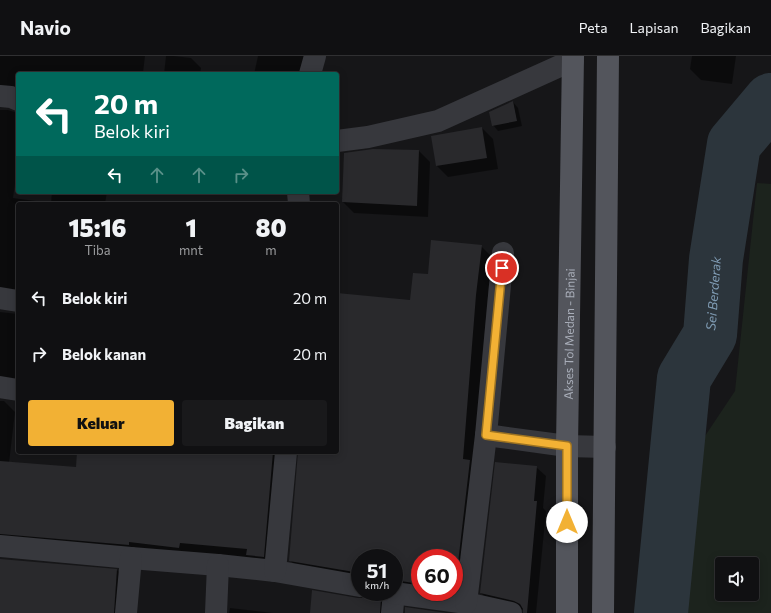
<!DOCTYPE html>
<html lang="id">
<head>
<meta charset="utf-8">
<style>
  body { margin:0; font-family:Commissioner,sans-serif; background:#19191b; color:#f1f3f6; height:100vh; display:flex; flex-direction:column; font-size:15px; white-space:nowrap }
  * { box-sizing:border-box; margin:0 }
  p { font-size:13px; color:#9c9d9f }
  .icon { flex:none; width:22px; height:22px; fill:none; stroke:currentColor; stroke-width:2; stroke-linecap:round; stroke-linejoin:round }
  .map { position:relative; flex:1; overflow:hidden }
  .details { position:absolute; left:16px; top:146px; width:323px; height:252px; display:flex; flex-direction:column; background:#101012; border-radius:4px; box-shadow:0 2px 10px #0003,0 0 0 1px #303032 }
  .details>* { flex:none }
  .banner { position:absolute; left:16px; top:16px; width:323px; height:122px; border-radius:4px; box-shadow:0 2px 10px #0003,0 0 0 1px #303032; background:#00695c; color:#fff; overflow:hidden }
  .fabs { position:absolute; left:715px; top:501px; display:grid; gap:8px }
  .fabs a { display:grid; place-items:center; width:44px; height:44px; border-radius:4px; background:#101012; box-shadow:0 2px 10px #0003,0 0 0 1px #303032; font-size:20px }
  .speed { position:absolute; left:351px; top:493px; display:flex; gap:8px; font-size:20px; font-weight:700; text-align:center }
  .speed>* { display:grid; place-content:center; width:52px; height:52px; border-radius:50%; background:#101012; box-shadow:0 2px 10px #0003,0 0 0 1px #303032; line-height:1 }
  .speed small { font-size:10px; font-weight:400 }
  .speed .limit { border:6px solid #d22; background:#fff; color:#111 }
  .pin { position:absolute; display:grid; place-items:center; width:34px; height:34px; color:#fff; margin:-17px; border:2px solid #fff; border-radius:50%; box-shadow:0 1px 4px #0007 }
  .me { position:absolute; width:44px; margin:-22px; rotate:0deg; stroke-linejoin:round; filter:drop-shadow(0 0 3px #0008) }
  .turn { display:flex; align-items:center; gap:14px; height:84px; padding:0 12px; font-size:18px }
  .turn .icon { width:52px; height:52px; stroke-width:2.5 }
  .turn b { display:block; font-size:28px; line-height:34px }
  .lanes { display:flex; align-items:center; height:38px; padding:0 12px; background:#0003; justify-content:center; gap:20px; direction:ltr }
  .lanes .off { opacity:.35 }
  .eta { display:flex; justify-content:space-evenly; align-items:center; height:68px; text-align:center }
  .eta b { font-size:24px; font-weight:800; line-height:28px }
  .action { display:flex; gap:8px; margin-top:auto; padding:8px 12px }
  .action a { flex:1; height:46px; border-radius:4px; background:#f2b134; color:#111; font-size:16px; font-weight:800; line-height:46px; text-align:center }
  .action a+a { background:#19191b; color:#f1f3f6 }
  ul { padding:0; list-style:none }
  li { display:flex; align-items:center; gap:12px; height:56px; padding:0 12px }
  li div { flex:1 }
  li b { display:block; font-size:15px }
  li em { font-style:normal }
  header { display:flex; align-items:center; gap:24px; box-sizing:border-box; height:56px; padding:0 20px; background:#101012; border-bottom:1px solid #303032 }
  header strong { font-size:19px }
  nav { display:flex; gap:22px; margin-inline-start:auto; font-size:14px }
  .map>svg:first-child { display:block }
  .green { fill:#1c231d; fill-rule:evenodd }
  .shadow { fill:#0007; fill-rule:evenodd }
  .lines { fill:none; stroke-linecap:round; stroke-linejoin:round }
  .river { stroke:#2c353c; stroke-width:54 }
  .building { fill:#29292c }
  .street { stroke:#37383d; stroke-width:22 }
  .primary { stroke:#53555c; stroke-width:22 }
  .route-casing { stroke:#9d7322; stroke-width:10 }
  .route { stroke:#f2b134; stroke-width:7 }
  .labels { text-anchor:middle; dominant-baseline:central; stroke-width:4; stroke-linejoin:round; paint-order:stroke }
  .street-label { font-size:12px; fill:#a8adb8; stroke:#111113 }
  .water-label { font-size:13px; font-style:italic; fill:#7f9bb3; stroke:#111113 }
</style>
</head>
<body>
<header>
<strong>Navio</strong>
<nav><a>Peta</a><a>Lapisan</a><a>Bagikan</a></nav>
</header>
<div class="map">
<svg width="771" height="557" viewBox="0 0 771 557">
  <rect width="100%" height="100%" fill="#161618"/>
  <path class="green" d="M757,127l14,1v429h-90l18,-168 36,-54zM722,508h30v30h-30z"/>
  <g class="shadow">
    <polygon points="0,0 145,0 143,17 122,15 121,18 18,18 18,39 0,46"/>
    <polygon points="166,0 174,0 191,2 201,12 200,18 164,18"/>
    <polygon points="258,0 318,0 310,18 254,18"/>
    <polygon points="692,0 736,0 732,28 701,24 690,13"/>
    <polygon points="513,46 518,52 522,70 498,75 493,69"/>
    <polygon points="0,54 8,54 18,57 18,107 13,142 51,147 52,136 107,136 105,148 18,148 18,241 0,247"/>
    <polygon points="482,72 493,83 498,113 448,121 437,110 432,81"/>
    <polygon points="419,95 430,106 428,161 354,157 343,146 345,98"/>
    <path d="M481,190l11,11 -5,49 -13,159 -8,134 -66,-9 -9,23h-80l47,-14h7l7,-7h22v-34h-34v24l-59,-11 -11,-11 9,-108h38v-158l74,7 17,-26zM420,502h34v34h-34z"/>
    <polygon points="0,256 18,258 18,330 0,337"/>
    <polygon points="0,345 4,345 15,356 9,407 77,412 78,396 291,396 274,512 0,495"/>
    <polygon points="536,411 546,420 543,452 546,455 536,557 527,557 524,554 490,546 481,537"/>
    <polygon points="0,504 117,514 128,525 125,557 0,557"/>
    <polygon points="230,552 273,557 229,557"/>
  </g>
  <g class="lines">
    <path class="river" id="s1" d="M661,557l23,-235 26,-43 6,-76 18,-115 37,-44"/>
  </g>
  <g class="building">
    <polygon points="513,45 517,65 492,70 489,56"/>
    <polygon points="482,71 487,102 436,110 431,80"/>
    <polygon points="373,93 419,94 417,150 342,146 344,97"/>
    <polygon points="431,184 482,189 476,239 463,403 470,404 455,533 454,533 454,502 420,502 420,528 394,524 394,502 360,502 360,517 289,505 298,396 337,396 337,237 410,244 413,217 428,218"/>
    <polygon points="77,396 273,396 264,501 246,499 247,493 180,487 179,492 129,486 129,489 0,478 0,405 76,411"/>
    <polygon points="495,406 537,410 534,445 537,445 527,557 523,557 523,553 520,548 514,545 480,537"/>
    <polygon points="0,503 117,513 114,557 0,557"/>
    <polygon points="312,534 358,542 365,542 371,536 379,536 379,539 381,543 380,557 310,557"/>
    <polygon points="405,551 447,557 405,557"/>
  </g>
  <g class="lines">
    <g class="street">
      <polyline points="310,18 315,0"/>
      <polyline points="0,40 11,41 18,44"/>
      <polyline points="337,85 368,81 438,65 573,4"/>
      <polyline points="298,136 299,148"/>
      <polyline points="0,242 18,245"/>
      <polyline points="0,331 18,334"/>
      <polyline points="486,379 567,390 605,391"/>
      <polyline points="0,490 131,502 218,509 275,515 360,530"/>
      <polyline points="275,515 286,396"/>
      <polyline points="391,536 394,537 392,557"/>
      <polyline points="394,537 466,547 511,557"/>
      <polyline points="466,547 486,379 503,197"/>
      <polyline points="126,557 131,502"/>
      <polyline points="216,557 218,509"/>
    </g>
    <g class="primary">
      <path id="s2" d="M567,557v-167l6,-390"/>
      <polyline points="603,557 608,0"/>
    </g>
  </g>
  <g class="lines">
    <g class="route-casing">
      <polyline id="route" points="502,212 486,379 567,390 567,466"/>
    </g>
    <use href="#route" class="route"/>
  </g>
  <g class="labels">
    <g class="street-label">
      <text stroke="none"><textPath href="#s2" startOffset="279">Akses Tol Medan - Binjai</textPath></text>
    </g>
    <g class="water-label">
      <text stroke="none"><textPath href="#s1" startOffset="328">Sei Berderak</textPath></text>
    </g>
  </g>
</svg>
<div class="fabs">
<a><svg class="icon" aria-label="sound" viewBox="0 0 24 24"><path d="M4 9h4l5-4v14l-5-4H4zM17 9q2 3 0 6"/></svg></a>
</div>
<div class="speed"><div>51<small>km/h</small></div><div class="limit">60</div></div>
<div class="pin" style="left:502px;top:212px;background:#d93025"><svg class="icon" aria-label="arrive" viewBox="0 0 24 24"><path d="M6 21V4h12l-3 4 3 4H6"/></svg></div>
<svg class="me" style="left:567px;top:466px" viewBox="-20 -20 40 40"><circle r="19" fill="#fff"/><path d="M0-13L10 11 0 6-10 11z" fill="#f2b134"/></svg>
<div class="banner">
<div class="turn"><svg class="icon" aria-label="left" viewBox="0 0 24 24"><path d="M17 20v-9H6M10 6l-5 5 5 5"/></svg><div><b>20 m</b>Belok kiri</div></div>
<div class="lanes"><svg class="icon" aria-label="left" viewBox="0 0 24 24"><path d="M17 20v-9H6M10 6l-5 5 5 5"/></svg><svg class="icon off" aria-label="ahead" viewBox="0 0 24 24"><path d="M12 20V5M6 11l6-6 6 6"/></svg><svg class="icon off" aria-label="ahead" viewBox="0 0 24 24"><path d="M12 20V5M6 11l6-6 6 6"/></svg><svg class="icon off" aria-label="right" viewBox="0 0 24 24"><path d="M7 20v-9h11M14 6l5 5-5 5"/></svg></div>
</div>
<section class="details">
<div class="eta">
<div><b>15:16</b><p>Tiba</p></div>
<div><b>1</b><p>mnt</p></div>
<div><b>80</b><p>m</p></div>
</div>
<ul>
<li><svg class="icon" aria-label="left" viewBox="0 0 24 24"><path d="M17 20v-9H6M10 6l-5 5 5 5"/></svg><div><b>Belok kiri</b></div><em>20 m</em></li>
<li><svg class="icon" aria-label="right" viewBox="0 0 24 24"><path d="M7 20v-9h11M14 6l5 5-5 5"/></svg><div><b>Belok kanan</b></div><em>20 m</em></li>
</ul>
<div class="action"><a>Keluar</a><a>Bagikan</a></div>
</section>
</div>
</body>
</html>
